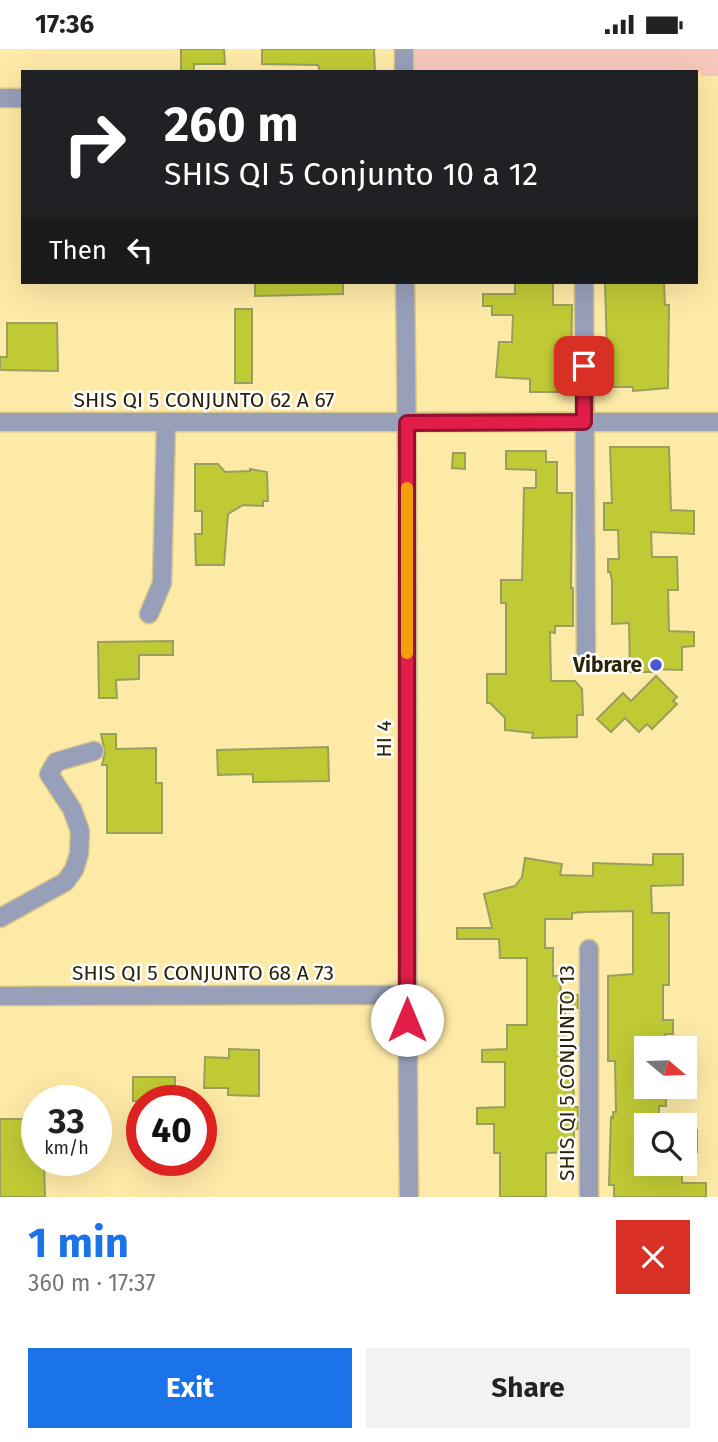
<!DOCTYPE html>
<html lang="en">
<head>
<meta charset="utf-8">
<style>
  body { margin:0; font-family:"Fira Sans",sans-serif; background:#f2f2f2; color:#222; height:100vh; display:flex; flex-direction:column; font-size:26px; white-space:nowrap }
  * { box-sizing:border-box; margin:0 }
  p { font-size:23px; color:#767676 }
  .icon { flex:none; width:38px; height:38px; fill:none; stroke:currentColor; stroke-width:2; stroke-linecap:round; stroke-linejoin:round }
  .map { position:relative; height:1148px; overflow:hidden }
  .drawer { display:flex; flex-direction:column; background:#fff; flex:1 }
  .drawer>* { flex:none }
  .hud { position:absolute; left:21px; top:21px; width:677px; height:214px; border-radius:0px; box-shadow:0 7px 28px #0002; background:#202124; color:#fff; overflow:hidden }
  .needle { width:46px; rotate:109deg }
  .fabs { position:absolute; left:634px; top:987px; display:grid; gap:14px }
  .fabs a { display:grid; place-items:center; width:63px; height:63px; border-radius:0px; background:#fff; box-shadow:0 7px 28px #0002; font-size:35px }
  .speed { position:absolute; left:21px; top:1036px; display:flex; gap:14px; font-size:35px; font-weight:700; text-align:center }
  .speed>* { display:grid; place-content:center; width:91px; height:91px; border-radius:50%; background:#fff; box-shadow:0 7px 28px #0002; line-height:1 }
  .speed small { font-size:18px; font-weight:400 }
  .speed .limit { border:10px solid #d22; background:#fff; color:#111 }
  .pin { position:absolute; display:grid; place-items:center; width:60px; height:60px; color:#fff; margin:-30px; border-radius:14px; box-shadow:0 4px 10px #0006 }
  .me { position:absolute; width:77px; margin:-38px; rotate:0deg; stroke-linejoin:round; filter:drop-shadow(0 0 5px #0008) }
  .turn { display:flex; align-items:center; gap:24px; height:147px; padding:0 28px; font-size:32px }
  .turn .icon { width:91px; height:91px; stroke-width:2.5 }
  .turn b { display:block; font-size:49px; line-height:60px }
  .then { display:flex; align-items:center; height:66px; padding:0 28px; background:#0003; gap:14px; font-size:26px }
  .round { display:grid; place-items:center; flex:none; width:74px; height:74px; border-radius:0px; background:#f2f2f2 }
  .head { display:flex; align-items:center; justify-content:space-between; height:119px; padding:0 28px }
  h1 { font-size:42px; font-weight:700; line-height:52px; color:#1a73e8 }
  .primary-button { display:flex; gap:14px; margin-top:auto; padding:14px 28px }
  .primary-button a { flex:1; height:80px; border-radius:0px; background:#1a73e8; color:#fff; font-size:28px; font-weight:700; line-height:80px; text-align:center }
  .primary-button a+a { background:#f2f2f2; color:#222 }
  .status { display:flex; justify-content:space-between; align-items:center; height:49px; padding:0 35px; background:#fff; direction:ltr }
  .status svg { height:19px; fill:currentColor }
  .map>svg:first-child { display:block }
  .green { fill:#f7c7bb }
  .building { fill:#c0ca35; stroke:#99a05f; stroke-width:2 }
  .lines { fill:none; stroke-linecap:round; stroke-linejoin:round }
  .minor-casing { stroke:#d8c68a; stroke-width:21 }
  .minor { stroke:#989fb9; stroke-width:18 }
  .route-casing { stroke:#92132f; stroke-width:18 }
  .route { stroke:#e11d48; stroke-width:12 }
  .slow { stroke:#f59e0b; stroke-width:12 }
  .poi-dot { fill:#4c59ce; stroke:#fff; stroke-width:2.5 }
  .labels { text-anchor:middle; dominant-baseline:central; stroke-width:5; stroke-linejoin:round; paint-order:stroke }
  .street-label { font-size:21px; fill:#2b2308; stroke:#fff }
  .poi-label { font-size:21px; font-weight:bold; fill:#2b2308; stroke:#fff; text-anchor:end }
</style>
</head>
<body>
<div class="status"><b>17:36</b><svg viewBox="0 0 49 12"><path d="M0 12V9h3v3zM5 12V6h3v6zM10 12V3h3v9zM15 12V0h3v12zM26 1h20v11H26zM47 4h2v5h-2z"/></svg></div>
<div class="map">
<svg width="718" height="1148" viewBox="0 0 718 1148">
  <rect width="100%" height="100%" fill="#feeaa7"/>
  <polygon class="green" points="404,0 718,0 718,27 701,27 700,23 404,23"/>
  <g class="building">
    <polygon points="181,0 224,0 225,15 194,15 194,23 181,23"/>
    <polygon points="262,0 374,0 375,23 320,23 318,16 262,15"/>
    <polygon points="255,233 343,233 343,245 255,247"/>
    <polygon points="515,233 553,233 553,256 572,256 571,315 562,320 560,343 530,343 530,330 496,328 499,293 512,293 513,266 492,266 492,257 483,257 483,245 515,245"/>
    <polygon points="605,233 664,233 665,256 669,256 668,339 633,342 633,338 608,338"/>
    <rect x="235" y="260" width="17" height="74"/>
    <polygon points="7,274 57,274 58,322 0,321 0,308 7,308"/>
    <polygon points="610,398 669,398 671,461 694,462 694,485 651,483 652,508 677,508 678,541 668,541 669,582 694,583 694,597 682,598 682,621 649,620 652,623 630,623 629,574 612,575 612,531 610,523 608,523 608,510 619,510 618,481 604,481 604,454 612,454"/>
    <polygon points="506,402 546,402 546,413 557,413 557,444 572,444 571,539 573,539 573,577 555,577 555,584 550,583 551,632 575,632 582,640 583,666 577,666 577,688 532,689 533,684 505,681 505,669 490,654 487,654 487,625 506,625 506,554 501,554 501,531 522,531 524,439 536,439 536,421 506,420"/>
    <polygon points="453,404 465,404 465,420 452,419"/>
    <polygon points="195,415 218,415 225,423 250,422 250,420 267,423 268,452 263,452 263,457 243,456 228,465 224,516 196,516 195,485 202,485 202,462 195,462"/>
    <polygon points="173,592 173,606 139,606 139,630 116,631 117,649 99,649 98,593"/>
    <polygon points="656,627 677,648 673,652 677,655 652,680 647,675 639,683 625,669 611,683 597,670 623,644 631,652"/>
    <polygon points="101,685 116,685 116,700 156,699 156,734 162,734 162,784 107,784 107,716 102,716 105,704"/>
    <polygon points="328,698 329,732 253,733 253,725 218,726 217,701"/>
    <polygon points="653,805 683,805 683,836 651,837 652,864 669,864 669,936 663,936 663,971 673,971 673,985 665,985 665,999 646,999 646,1038 666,1040 666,1057 659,1057 659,1076 646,1076 646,1115 682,1115 682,1134 706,1134 706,1148 614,1148 614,1136 609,1136 611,1068 613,1069 613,1063 616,1063 615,1012 608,1012 608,927 633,925 633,862 584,863 572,864 572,870 545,870 545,899 553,899 553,927 560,927 561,947 578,946 578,959 565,959 566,1028 573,1028 574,1058 578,1058 578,1080 574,1080 574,1103 546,1104 546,1148 500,1148 500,1104 494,1104 494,1075 477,1075 477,1059 505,1058 505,1013 482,1013 482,1001 507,1000 507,976 527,976 527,909 500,909 499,890 457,890 457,879 492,879 484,845 515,837 522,828 525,809 562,815 560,826 593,827 593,814 653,816"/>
    <polygon points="229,1000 259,1001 259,1047 228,1046 228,1039 204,1039 205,1008 229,1009"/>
    <rect x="133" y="1028" width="42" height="24"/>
    <polygon points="0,1070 26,1070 27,1080 37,1080 37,1111 44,1111 45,1148 0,1148"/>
    <polygon points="684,1080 697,1081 697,1103 684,1103"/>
  </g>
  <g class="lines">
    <g class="minor-casing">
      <g id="minor">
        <polyline points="404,23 404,0"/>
        <polyline points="0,49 23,49"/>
        <path d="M405,233c5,305 0,610 4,915"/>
        <polyline points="584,233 586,604"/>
        <polyline points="0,373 718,373"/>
        <polyline points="149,565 162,534 166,374"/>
        <polyline points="0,869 65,833 74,821 79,805 80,782 72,760 49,725 56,713 94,702"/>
        <polyline points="0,947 406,946"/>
        <polyline points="589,1148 589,900"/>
      </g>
    </g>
    <use href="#minor" class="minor"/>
  </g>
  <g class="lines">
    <g class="route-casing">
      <polyline id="route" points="407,971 407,374 584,373 584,317"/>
    </g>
    <use href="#route" class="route"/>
    <polyline class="slow" points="407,604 407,439"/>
  </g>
  <circle class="poi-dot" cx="656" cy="616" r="7"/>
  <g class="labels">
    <g class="street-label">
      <text x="204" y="351">SHIS QI 5 CONJUNTO 62 A 67</text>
      <text transform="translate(384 690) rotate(-90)">HI 4</text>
      <text x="203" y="924">SHIS QI 5 CONJUNTO 68 A 73</text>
      <text transform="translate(567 1024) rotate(-90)">SHIS QI 5 CONJUNTO 13</text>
    </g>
    <g class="poi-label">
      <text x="642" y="616">Vibrare</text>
    </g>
  </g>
</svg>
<div class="fabs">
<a><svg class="needle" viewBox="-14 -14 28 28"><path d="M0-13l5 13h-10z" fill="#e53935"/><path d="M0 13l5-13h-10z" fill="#767676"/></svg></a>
<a><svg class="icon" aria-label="search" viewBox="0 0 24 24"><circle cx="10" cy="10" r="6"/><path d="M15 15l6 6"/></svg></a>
</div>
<div class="speed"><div>33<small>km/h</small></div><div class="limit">40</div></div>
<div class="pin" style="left:584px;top:317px;background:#d93025"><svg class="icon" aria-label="arrive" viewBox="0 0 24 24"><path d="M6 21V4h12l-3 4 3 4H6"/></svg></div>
<svg class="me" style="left:407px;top:971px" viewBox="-20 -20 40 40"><circle r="19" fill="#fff"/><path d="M0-13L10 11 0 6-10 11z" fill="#e11d48"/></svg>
<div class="hud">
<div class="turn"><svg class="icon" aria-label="right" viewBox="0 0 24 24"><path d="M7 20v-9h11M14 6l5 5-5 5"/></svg><div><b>260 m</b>SHIS QI 5 Conjunto 10 a 12</div></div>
<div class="then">Then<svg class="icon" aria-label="left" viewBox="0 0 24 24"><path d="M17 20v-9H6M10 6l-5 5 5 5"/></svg></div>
</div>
</div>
<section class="drawer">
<div class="head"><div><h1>1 min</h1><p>360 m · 17:37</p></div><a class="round" style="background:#d93025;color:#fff"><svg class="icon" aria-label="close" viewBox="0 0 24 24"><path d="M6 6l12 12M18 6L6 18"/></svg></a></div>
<div class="primary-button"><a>Exit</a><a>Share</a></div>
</section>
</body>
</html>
